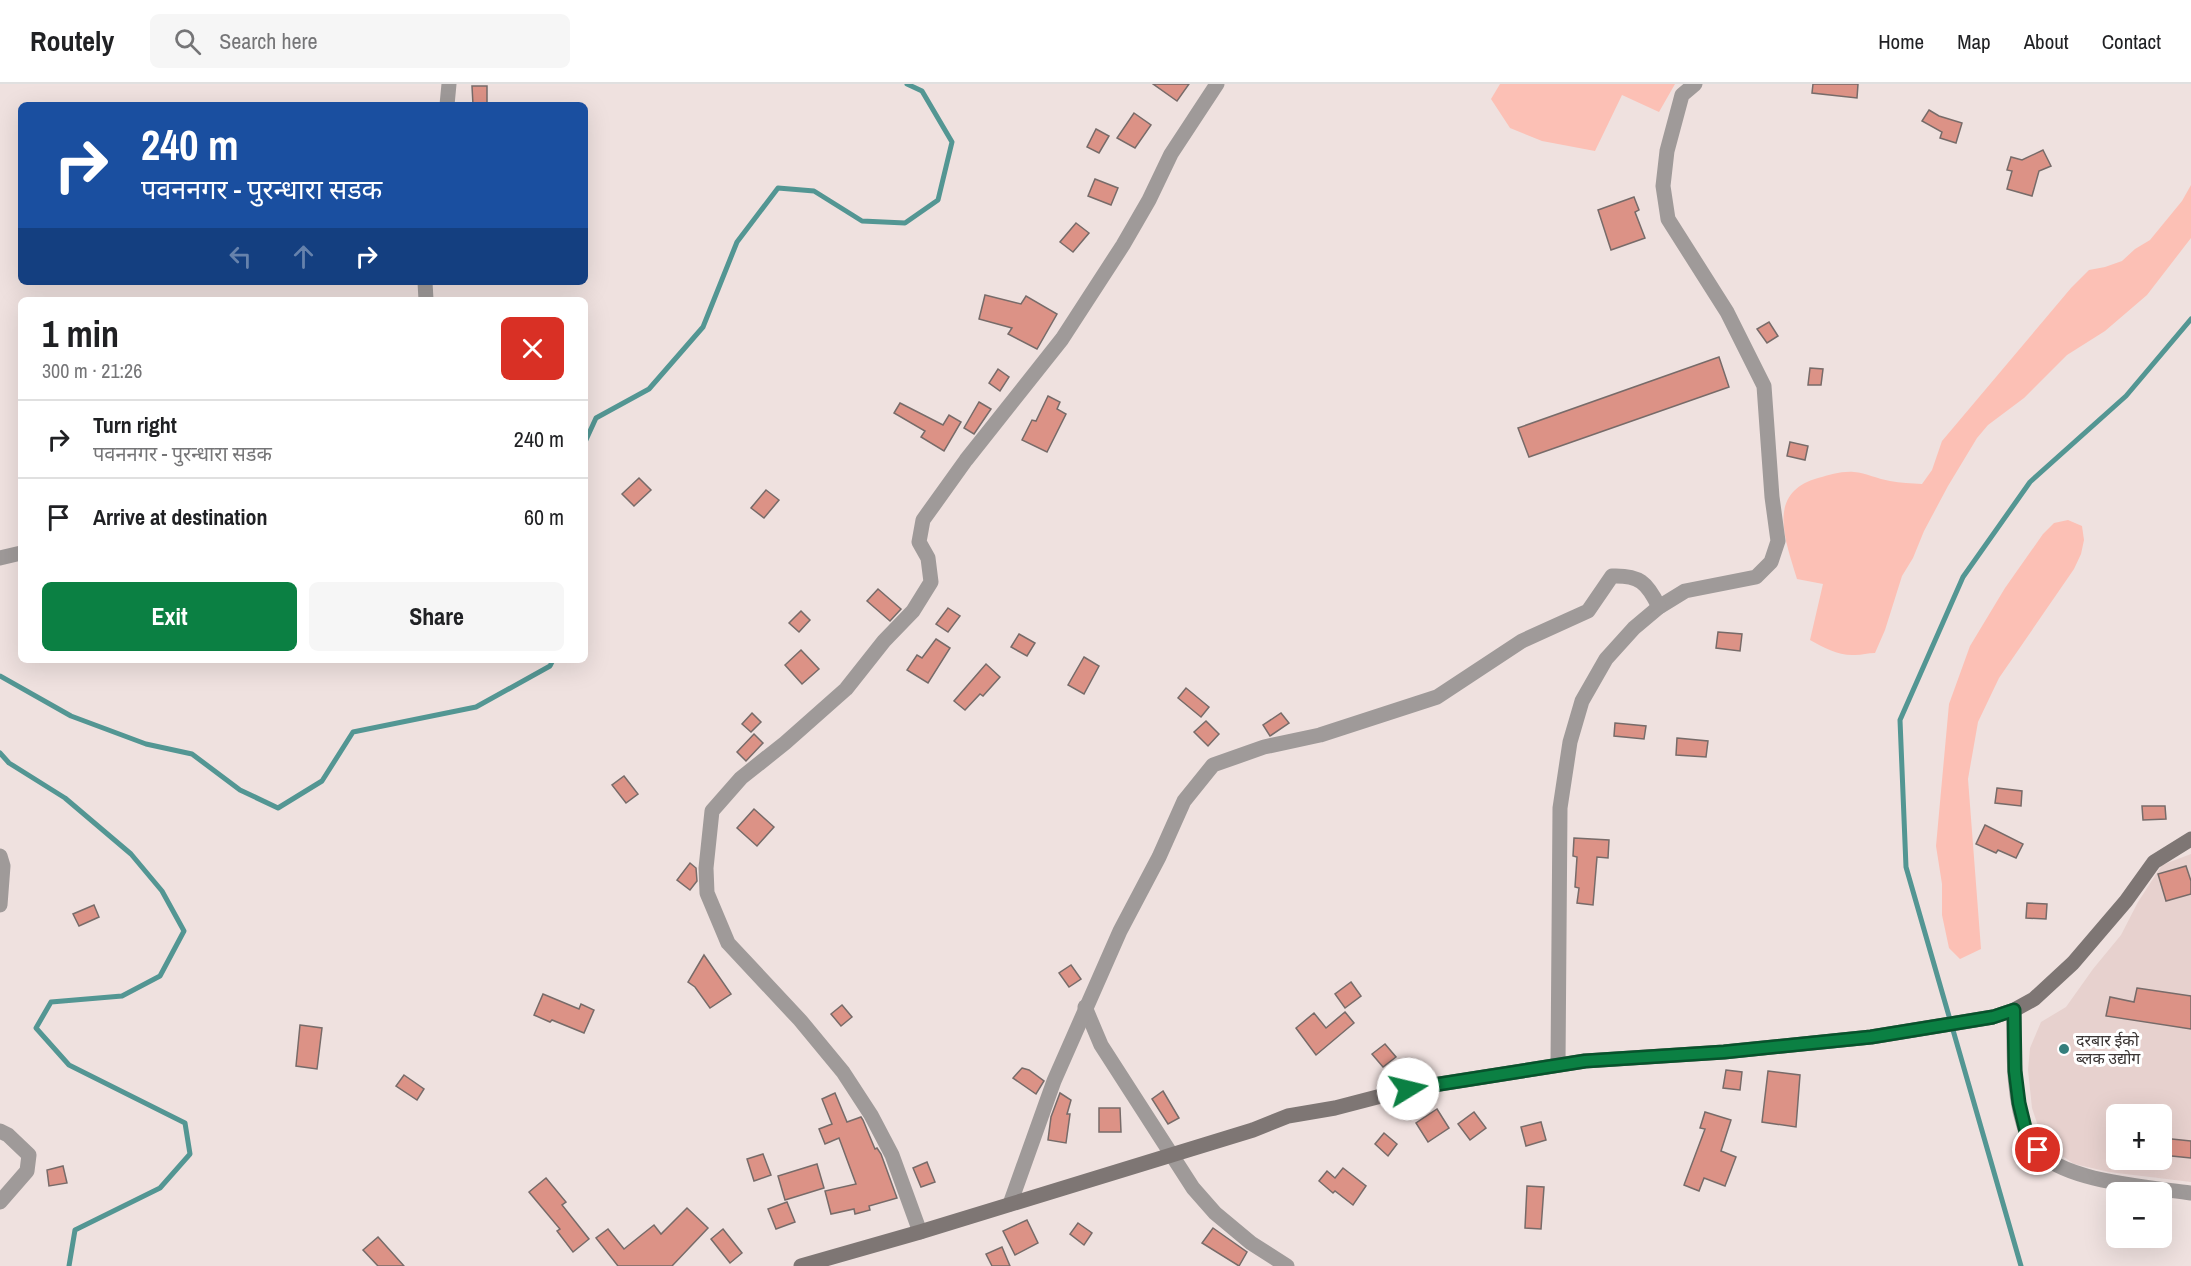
<!DOCTYPE html>
<html lang="en">
<head>
<meta charset="utf-8">
<style>
  body { margin:0; font-family:"Archivo Narrow","Noto Sans Devanagari",sans-serif; background:#f6f6f6; color:#202124; height:100vh; display:flex; flex-direction:column; font-size:22px; white-space:nowrap }
  * { box-sizing:border-box; margin:0 }
  p { font-size:20px; color:#757577 }
  .icon { flex:none; width:33px; height:33px; fill:none; stroke:currentColor; stroke-width:2; stroke-linecap:round; stroke-linejoin:round }
  .map { position:relative; flex:1; overflow:hidden }
  .details { position:absolute; left:18px; top:213px; width:570px; height:366px; display:flex; flex-direction:column; background:#fff; border-radius:9px; box-shadow:0 6px 24px #0002 }
  .details>* { flex:none }
  .banner { position:absolute; left:18px; top:18px; width:570px; height:183px; border-radius:9px; box-shadow:0 6px 24px #0002; background:#1a4fa0; color:#fff; overflow:hidden }
  .tools { position:absolute; left:2106px; top:1020px; display:grid; gap:12px }
  .tools a { display:grid; place-items:center; width:66px; height:66px; border-radius:9px; background:#fff; box-shadow:0 6px 24px #0002; font-size:30px }
  .pin { position:absolute; display:grid; place-items:center; width:51px; height:51px; color:#fff; margin:-26px; border:3px solid #fff; border-radius:50%; box-shadow:0 2px 6px #0007 }
  .me { position:absolute; width:66px; margin:-33px; rotate:81deg; stroke-linejoin:round; filter:drop-shadow(0 0 4px #0008) }
  .turn { display:flex; align-items:center; gap:21px; height:126px; padding:0 24px; font-size:27px }
  .turn .icon { width:78px; height:78px; stroke-width:2.5 }
  .turn b { display:block; font-size:42px; line-height:51px }
  .lanes { display:flex; align-items:center; height:57px; padding:0 24px; background:#0003; justify-content:center; gap:30px; direction:ltr }
  .lanes .off { opacity:.35 }
  .round { display:grid; place-items:center; flex:none; width:63px; height:63px; border-radius:9px; background:#f6f6f6 }
  .overview { display:flex; align-items:center; justify-content:space-between; height:102px; padding:0 24px }
  h1 { font-size:36px; font-weight:700; line-height:45px }
  .cta { display:flex; gap:12px; margin-top:auto; padding:12px 24px }
  .cta a { flex:1; height:69px; border-radius:9px; background:#0b8043; color:#fff; font-size:24px; font-weight:700; line-height:69px; text-align:center }
  .cta a+a { background:#f6f6f6; color:#202124 }
  ul { padding:0; list-style:none }
  li { display:flex; align-items:center; gap:18px; height:78px; padding:0 24px; border-top:2px solid #e0e0e0 }
  li div { flex:1 }
  li b { display:block; font-size:22px }
  li em { font-style:normal }
  header { display:flex; align-items:center; gap:36px; box-sizing:border-box; height:84px; padding:0 30px; background:#fff; border-bottom:2px solid #e0e0e0 }
  header strong { font-size:28px }
  nav { display:flex; gap:33px; margin-inline-start:auto; font-size:21px }
  .search { width:420px; height:54px; background:#f6f6f6; display:flex; align-items:center; gap:15px; box-sizing:border-box; padding:0 21px; border-radius:9px; color:#757577; font-size:22px }
  .map>svg:first-child { display:block }
  .built { fill:#e7d1ce; fill-rule:evenodd }
  .green { fill:#fcc0b5 }
  .lines { fill:none; stroke-linecap:round; stroke-linejoin:round }
  .stream { stroke:#539693; stroke-width:5 }
  .building { fill:#dc9286; stroke:#776b69; stroke-width:1.5 }
  .minor { stroke:#9f9a99; stroke-width:15 }
  .tertiary { stroke:#9f9a99; stroke-width:15 }
  .secondary { stroke:#7e7674; stroke-width:15 }
  .route-casing { stroke:#07532c; stroke-width:15 }
  .route { stroke:#0b8043; stroke-width:10 }
  .poi-dot { fill:#357e7c; stroke:#fff; stroke-width:2 }
  .labels { text-anchor:middle; dominant-baseline:central; stroke-width:6; stroke-linejoin:round; paint-order:stroke }
  .poi-label { font-size:16px; fill:#3a3534; stroke:#fff; text-anchor:start }
</style>
</head>
<body>
<header>
<strong>Routely</strong>
<div class="search"><svg class="icon" aria-label="search" viewBox="0 0 24 24"><circle cx="10" cy="10" r="6"/><path d="M15 15l6 6"/></svg>Search here</div>
<nav><a>Home</a><a>Map</a><a>About</a><a>Contact</a></nav>
</header>
<div class="map">
<svg width="2191" height="1182" viewBox="0 0 2191 1182">
  <rect width="100%" height="100%" fill="#efe1df"/>
  <path class="built" d="M2191,770v328l-82,-10 -35,-8 -20,-14 -14,-18 -8,-24 -4,-38 2,-22 11,-26 25,-15 27,-38 28,-34 17,-33 24,-37zM2116,1030h46v46h-46z"/>
  <g class="green">
    <polygon points="1500,0 1675,0 1659,28 1622,11 1595,67 1542,57 1510,44 1491,15"/>
    <path d="M2191,101v53l-44,57 -42,36 -38,24 -43,43 -36,27 -11,13 -29,48 -24,45 -11,27 -11,18 -17,54 -10,23c-7,0 -13,2 -20,2 -16,1 -31,-7 -45,-15l13,-56 -26,-5c-11,-38 -32,-86 21,-101 12,-3 23,-7 36,-6 12,1 24,7 36,9 10,2 22,2 32,3l10,-14 10,-29 129,-153 18,-18 16,-3 17,-6 13,-12 15,-9 32,-39z"/>
    <polygon points="2068,436 2082,442 2084,456 2081,470 2074,485 1999,594 1978,638 1968,695 1981,865 1960,875 1949,864 1942,831 1942,800 1936,762 1949,620 1970,562 2005,504 2043,450 2054,439"/>
  </g>
  <g class="lines">
    <g class="stream">
      <polyline points="585,358 596,334 649,305 703,243 737,158 778,104 814,107 862,137 905,139 938,116 952,58 922,7 907,0"/>
      <polyline points="0,592 71,632 146,660 192,670 240,706 278,724 322,697 353,648 476,623 550,582 553,576"/>
      <polyline points="0,669 9,679 65,714 131,770 162,807 184,847 160,892 122,912 51,918 36,944 69,981 185,1039 190,1070 160,1104 75,1146 69,1182"/>
      <polyline points="2021,1182 1906,783 1900,636 1963,493 2030,398 2126,312 2191,235"/>
    </g>
  </g>
  <g class="building">
    <polygon points="1153,0 1189,0 1177,17"/>
    <polygon points="1813,0 1858,0 1857,14 1812,9"/>
    <polygon points="472,2 487,2 487,21 473,21"/>
    <polygon points="1929,26 1939,32 1962,39 1956,59 1940,54 1942,48 1922,37"/>
    <polygon points="1134,29 1151,41 1135,64 1117,54"/>
    <polygon points="1096,45 1109,52 1099,69 1087,63"/>
    <polygon points="2043,66 2051,82 2039,87 2032,112 2007,105 2012,87 2007,86 2011,73 2022,76"/>
    <polygon points="1095,95 1118,104 1111,121 1088,112"/>
    <polygon points="1634,113 1639,126 1635,128 1645,154 1611,166 1598,126"/>
    <polygon points="1076,139 1089,149 1073,168 1060,158"/>
    <polygon points="985,211 1021,220 1026,212 1057,230 1037,265 1008,250 1012,244 979,235"/>
    <polygon points="1769,238 1778,252 1767,259 1757,245"/>
    <polygon points="1719,273 1729,303 1529,373 1518,344"/>
    <polygon points="1810,284 1823,285 1821,301 1808,301"/>
    <polygon points="998,285 1009,293 1000,307 989,299"/>
    <polygon points="1048,312 1060,318 1057,325 1066,330 1047,368 1022,356 1032,336 1036,337"/>
    <polygon points="979,318 991,325 974,350 964,344"/>
    <polygon points="900,319 943,341 949,331 961,338 944,367 921,353 925,347 894,329"/>
    <polygon points="1790,358 1808,362 1805,376 1787,372"/>
    <polygon points="639,394 651,406 634,422 622,410"/>
    <polygon points="766,406 779,416 764,434 751,424"/>
    <polygon points="878,505 901,525 890,537 867,517"/>
    <polygon points="948,524 960,532 948,548 936,540"/>
    <polygon points="801,527 810,536 799,548 789,539"/>
    <polygon points="1718,548 1742,550 1740,567 1716,564"/>
    <polygon points="1019,550 1035,559 1027,572 1011,563"/>
    <polygon points="936,555 950,564 928,599 907,586 917,571 922,574"/>
    <polygon points="801,566 819,585 802,600 785,581"/>
    <polygon points="1084,573 1099,582 1084,610 1068,601"/>
    <polygon points="986,580 1000,593 983,612 980,610 965,626 954,617"/>
    <polygon points="1186,604 1209,623 1201,633 1178,614"/>
    <polygon points="752,629 761,638 751,648 742,640"/>
    <polygon points="1281,629 1289,639 1270,652 1263,641"/>
    <polygon points="1206,637 1219,650 1208,662 1194,648"/>
    <polygon points="1615,639 1646,642 1644,655 1614,652"/>
    <polygon points="754,650 763,659 746,677 737,668"/>
    <polygon points="1677,654 1708,657 1706,673 1676,671"/>
    <polygon points="624,692 638,710 626,719 612,701"/>
    <polygon points="1997,704 2022,707 2021,722 1995,719"/>
    <polygon points="2142,722 2165,722 2166,735 2143,736"/>
    <polygon points="754,725 774,743 757,762 737,744"/>
    <polygon points="1985,741 2023,760 2016,774 1998,766 1996,769 1976,760"/>
    <polygon points="1574,754 1609,756 1608,774 1597,773 1593,821 1577,819 1579,804 1575,803 1577,773 1573,772"/>
    <polygon points="690,779 696,784 697,797 690,806 677,796"/>
    <polygon points="2186,782 2191,797 2191,810 2166,817 2158,790"/>
    <polygon points="2027,819 2047,820 2046,835 2026,834"/>
    <polygon points="94,821 99,833 79,842 73,830"/>
    <polygon points="704,871 731,910 710,924 695,903 688,898"/>
    <polygon points="1071,881 1081,895 1069,903 1059,889"/>
    <polygon points="1351,898 1361,912 1345,924 1335,910"/>
    <polygon points="2137,904 2191,912 2191,945 2106,932 2110,913 2134,918"/>
    <polygon points="543,910 579,925 581,920 594,926 584,949 552,936 550,938 534,931"/>
    <polygon points="842,921 852,933 841,942 831,930"/>
    <polygon points="1345,928 1354,939 1316,971 1296,944 1314,929 1326,944"/>
    <polygon points="300,941 322,944 317,985 296,982"/>
    <polygon points="1385,960 1396,973 1383,983 1372,970"/>
    <polygon points="1022,984 1029,986 1044,997 1036,1010 1013,994"/>
    <polygon points="1726,986 1742,988 1740,1006 1723,1004"/>
    <polygon points="1768,987 1800,991 1796,1043 1762,1038"/>
    <polygon points="404,991 424,1005 417,1016 396,1002"/>
    <polygon points="1163,1007 1179,1034 1168,1040 1152,1015"/>
    <polygon points="835,1009 847,1038 861,1033 863,1036 875,1065 877,1064 881,1070 897,1114 869,1122 870,1126 855,1130 854,1125 831,1130 825,1107 856,1100 839,1054 825,1060 819,1045 832,1040 822,1015"/>
    <polygon points="1060,1009 1071,1016 1067,1030 1070,1030 1066,1059 1048,1056 1051,1033"/>
    <polygon points="1099,1024 1120,1024 1121,1048 1099,1048"/>
    <polygon points="1437,1025 1449,1044 1428,1058 1416,1039"/>
    <polygon points="1474,1028 1486,1044 1470,1056 1458,1040"/>
    <polygon points="1705,1028 1731,1036 1721,1067 1736,1073 1725,1102 1704,1094 1699,1107 1684,1101 1705,1045 1700,1044"/>
    <polygon points="1541,1038 1546,1056 1526,1062 1521,1043"/>
    <polygon points="1384,1049 1397,1060 1388,1072 1375,1060"/>
    <polygon points="2162,1054 2191,1057 2191,1074 2162,1071"/>
    <polygon points="763,1070 771,1091 754,1097 747,1075"/>
    <polygon points="927,1078 935,1098 921,1103 913,1084"/>
    <polygon points="817,1080 824,1104 785,1116 778,1092"/>
    <polygon points="63,1082 67,1099 49,1102 47,1086"/>
    <polygon points="1343,1084 1366,1102 1353,1121 1335,1107 1333,1109 1319,1097 1327,1087 1335,1094"/>
    <polygon points="546,1094 566,1118 562,1121 589,1155 573,1168 557,1147 560,1145 529,1108"/>
    <polygon points="1527,1102 1544,1103 1541,1145 1525,1144"/>
    <polygon points="787,1118 795,1138 776,1145 768,1125"/>
    <polygon points="687,1124 708,1144 672,1182 618,1182 596,1154 608,1145 624,1165 654,1141 661,1150"/>
    <polygon points="1027,1136 1038,1159 1015,1171 1003,1147"/>
    <polygon points="1078,1139 1092,1149 1084,1161 1070,1150"/>
    <polygon points="1213,1144 1247,1168 1239,1182 1202,1159"/>
    <polygon points="723,1145 742,1169 730,1179 711,1155"/>
    <polygon points="378,1153 404,1182 378,1182 363,1166"/>
    <polygon points="1002,1163 1010,1182 992,1182 986,1170"/>
  </g>
  <g class="lines">
    <g class="minor">
      <polyline points="447,21 449,0"/>
      <polyline points="425,198 426,216"/>
      <polyline points="0,474 21,469"/>
      <polyline points="0,772 3,782 0,821"/>
      <polyline points="1085,923 1101,961 1193,1104 1215,1129 1251,1159 1287,1182"/>
      <polyline points="1558,981 1560,724 1570,658 1582,617 1606,575 1634,544 1659,523 1685,507 1756,493 1771,478 1778,457 1772,413 1764,302 1727,228 1668,135 1663,102 1667,67 1682,11 1695,0"/>
      <polyline points="0,1047 8,1051 29,1071 27,1087 0,1118"/>
      <path d="M1010,1120l44,-123 66,-150 39,-74 25,-56 29,-36 51,-18 56,-12 117,-38 85,-56 66,-30 24,-35c27,-1 35,6 47,31"/>
      <polyline points="920,1148 892,1071 871,1031 843,988 800,936 728,859 707,809 706,784 712,727 741,694 785,659 846,605 884,557 913,527 931,498 928,474 919,458 923,436 966,376 1062,255 1123,161 1149,116 1171,70 1217,0"/>
    </g>
    <path class="tertiary" d="M2014,926c0,42 -2,88 14,127 17,45 122,50 163,56"/>
    <polyline class="secondary" points="801,1182 920,1148 1253,1046 1288,1032 1335,1024 1408,1005 1585,977 1724,968 1871,953 1993,933 2014,926 2034,915 2073,879 2126,817 2154,778 2191,755"/>
  </g>
  <g class="lines">
    <g class="route-casing">
      <polyline id="route" points="1408,1005 1585,977 1724,968 1871,953 1993,933 2014,926 2015,987 2019,1019 2028,1056 2038,1066"/>
    </g>
    <use href="#route" class="route"/>
  </g>
  <circle class="poi-dot" cx="2064" cy="965" r="6"/>
  <g class="labels">
    <g class="poi-label">
      <text x="2076" y="956">दरबार ईको<tspan x="2076" dy="18">ब्लक उद्योग</tspan></text>
    </g>
  </g>
</svg>
<div class="tools">
<a>+</a>
<a>−</a>
</div>
<div class="pin" style="left:2038px;top:1066px;background:#d93025"><svg class="icon" aria-label="arrive" viewBox="0 0 24 24"><path d="M6 21V4h12l-3 4 3 4H6"/></svg></div>
<svg class="me" style="left:1408px;top:1005px" viewBox="-20 -20 40 40"><circle r="19" fill="#fff"/><path d="M0-13L10 11 0 6-10 11z" fill="#0b8043"/></svg>
<div class="banner">
<div class="turn"><svg class="icon" aria-label="right" viewBox="0 0 24 24"><path d="M7 20v-9h11M14 6l5 5-5 5"/></svg><div><b>240 m</b>पवननगर - पुरन्धारा सडक</div></div>
<div class="lanes"><svg class="icon off" aria-label="left" viewBox="0 0 24 24"><path d="M17 20v-9H6M10 6l-5 5 5 5"/></svg><svg class="icon off" aria-label="ahead" viewBox="0 0 24 24"><path d="M12 20V5M6 11l6-6 6 6"/></svg><svg class="icon" aria-label="right" viewBox="0 0 24 24"><path d="M7 20v-9h11M14 6l5 5-5 5"/></svg></div>
</div>
<section class="details">
<div class="overview"><div><h1>1 min</h1><p>300 m · 21:26</p></div><a class="round" style="background:#d93025;color:#fff"><svg class="icon" aria-label="close" viewBox="0 0 24 24"><path d="M6 6l12 12M18 6L6 18"/></svg></a></div>
<ul>
<li><svg class="icon" aria-label="right" viewBox="0 0 24 24"><path d="M7 20v-9h11M14 6l5 5-5 5"/></svg><div><b>Turn right</b><p>पवननगर - पुरन्धारा सडक</p></div><em>240 m</em></li>
<li><svg class="icon" aria-label="arrive" viewBox="0 0 24 24"><path d="M6 21V4h12l-3 4 3 4H6"/></svg><div><b>Arrive at destination</b></div><em>60 m</em></li>
</ul>
<div class="cta"><a>Exit</a><a>Share</a></div>
</section>
</div>
</body>
</html>
